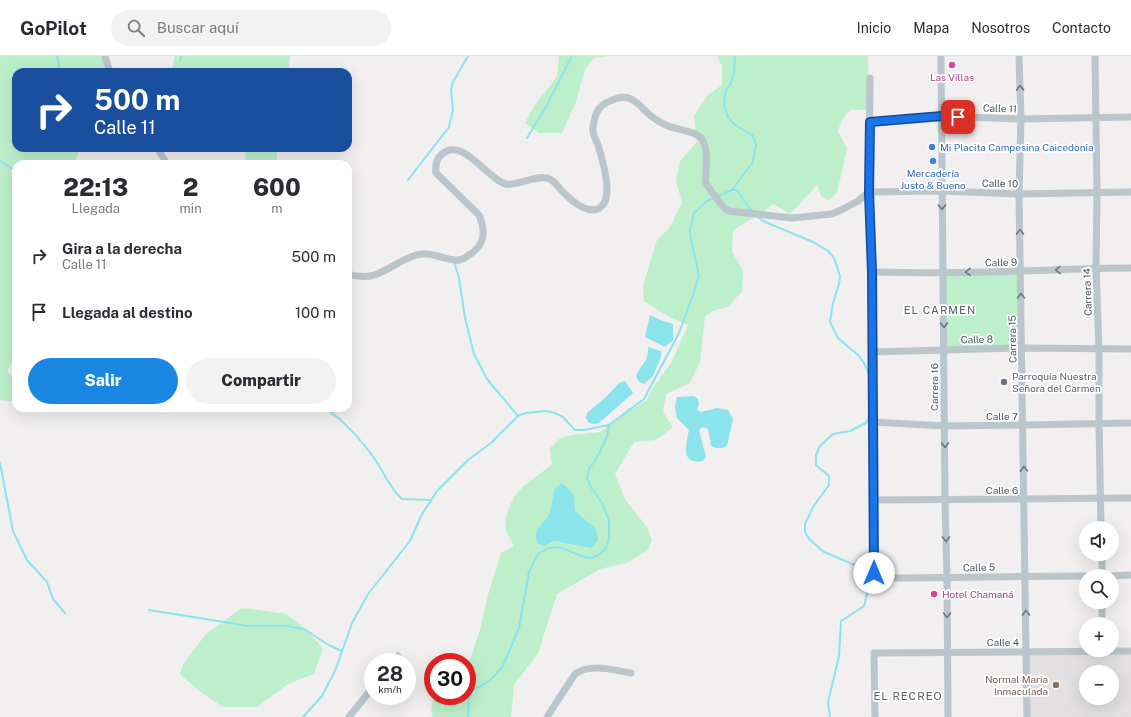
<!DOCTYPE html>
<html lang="es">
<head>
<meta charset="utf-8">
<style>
  body { margin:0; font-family:"Public Sans",sans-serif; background:#f2f2f3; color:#2b2b33; height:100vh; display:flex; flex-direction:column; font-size:15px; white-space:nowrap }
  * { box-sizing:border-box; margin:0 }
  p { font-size:13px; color:#7c7c81 }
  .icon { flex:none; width:22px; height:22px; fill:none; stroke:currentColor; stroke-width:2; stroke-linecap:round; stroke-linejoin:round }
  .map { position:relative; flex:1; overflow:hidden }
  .drawer { position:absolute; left:12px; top:104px; width:340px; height:252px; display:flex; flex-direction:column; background:#fff; border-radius:12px; box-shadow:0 4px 16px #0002 }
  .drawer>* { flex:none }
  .top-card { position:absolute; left:12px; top:12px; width:340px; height:84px; border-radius:12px; box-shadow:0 4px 16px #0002; background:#1a4fa0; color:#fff; overflow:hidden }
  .controls { position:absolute; left:1079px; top:465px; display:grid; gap:8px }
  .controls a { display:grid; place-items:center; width:40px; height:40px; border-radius:50%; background:#fff; box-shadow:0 4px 16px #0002; font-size:20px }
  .speed { position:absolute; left:364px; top:597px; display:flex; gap:8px; font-size:20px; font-weight:700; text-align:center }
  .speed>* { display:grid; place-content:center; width:52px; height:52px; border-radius:50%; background:#fff; box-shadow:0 4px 16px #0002; line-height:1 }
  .speed small { font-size:10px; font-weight:400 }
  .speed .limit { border:6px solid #d22; background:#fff; color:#111 }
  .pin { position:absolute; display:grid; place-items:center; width:34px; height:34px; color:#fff; margin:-17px; border-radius:8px; box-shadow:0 2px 6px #0006 }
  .me { position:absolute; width:44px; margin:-22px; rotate:0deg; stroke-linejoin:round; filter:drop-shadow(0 0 3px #0008) }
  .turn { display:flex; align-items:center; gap:14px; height:84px; padding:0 16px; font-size:18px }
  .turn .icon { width:52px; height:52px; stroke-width:2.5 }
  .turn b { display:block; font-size:28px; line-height:34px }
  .eta { display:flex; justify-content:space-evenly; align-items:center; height:68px; text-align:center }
  .eta b { font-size:24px; font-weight:800; line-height:28px }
  .button { display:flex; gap:8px; margin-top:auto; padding:8px 16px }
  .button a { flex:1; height:46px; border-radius:24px; background:#1987e1; color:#fff; font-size:16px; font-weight:800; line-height:46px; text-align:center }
  .button a+a { background:#f2f2f3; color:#2b2b33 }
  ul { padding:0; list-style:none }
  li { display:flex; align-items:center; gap:12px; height:56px; padding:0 16px }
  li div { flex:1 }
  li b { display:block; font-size:15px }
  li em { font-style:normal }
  header { display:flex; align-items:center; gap:24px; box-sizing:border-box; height:56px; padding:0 20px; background:#fff; border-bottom:1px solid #e1e1e2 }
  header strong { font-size:19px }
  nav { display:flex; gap:22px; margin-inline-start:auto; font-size:14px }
  .search { width:280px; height:36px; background:#f2f2f3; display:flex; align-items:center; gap:10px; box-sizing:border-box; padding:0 14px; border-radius:22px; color:#7c7c81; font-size:15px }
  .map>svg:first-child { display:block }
  .education { fill:#e2e0e1; fill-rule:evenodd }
  .green { fill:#bdefcb }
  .water { fill:#8be3ec }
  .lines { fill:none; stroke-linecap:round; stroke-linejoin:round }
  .stream { stroke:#8be3ec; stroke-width:2 }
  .minor { stroke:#bac5cc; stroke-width:7 }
  .oneway { stroke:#6a777e }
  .route-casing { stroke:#114b97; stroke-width:10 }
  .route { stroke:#1a73e8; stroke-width:7 }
  .hotel-dot { fill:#d1479c; stroke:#fff; stroke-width:1.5 }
  .shop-dot { fill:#3f7fe0; stroke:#fff; stroke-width:1.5 }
  .worship-dot { fill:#6b7280; stroke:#fff; stroke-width:1.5 }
  .education-dot { fill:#8d6e63; stroke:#fff; stroke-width:1.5 }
  .labels { text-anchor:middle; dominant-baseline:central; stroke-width:3.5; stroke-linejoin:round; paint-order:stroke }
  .hotel-label { font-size:10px; fill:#b23c85; stroke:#fff }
  .street-label { font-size:10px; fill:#47555c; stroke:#fff }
  .shop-label { font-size:10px; fill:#366cbe; stroke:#fff; text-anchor:start }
  .worship-label { font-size:10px; fill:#5b616d; stroke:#fff; text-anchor:start }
  .education-label { font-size:10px; fill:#785e54; stroke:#fff; text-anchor:end }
  .neighbourhood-label { font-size:11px; letter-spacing:1px; fill:#5b6064; stroke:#fff }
</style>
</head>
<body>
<header>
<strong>GoPilot</strong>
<div class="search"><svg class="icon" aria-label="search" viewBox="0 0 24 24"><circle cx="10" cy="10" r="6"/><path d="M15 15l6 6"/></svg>Buscar aquí</div>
<nav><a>Inicio</a><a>Mapa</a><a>Nosotros</a><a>Contacto</a></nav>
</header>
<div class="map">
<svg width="1131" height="661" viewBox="0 0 1131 661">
  <rect width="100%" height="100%" fill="#f1efef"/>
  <path class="education" d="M1131,595v66h-104l-1,-65zM1086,616h26v26h-26z"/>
  <g class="green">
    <polygon points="0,0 106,0 106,11 104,16 16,16 16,92 81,92 73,108 16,108 16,305 12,306 7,315 16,324 16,346 0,344"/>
    <polygon points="175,0 290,0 288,16 171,16"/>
    <polygon points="559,0 610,0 594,2 585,13 576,46 562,77 539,77 525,67 535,48 557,21"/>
    <path d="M717,0h151l1,54h-19l-9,11 -3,11 9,16 -10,45 -8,7 -8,-4 -4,-11 -27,29 -17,-10 -11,9 -29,17 -1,22 11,18 -1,21 -14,16 -13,3 -10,6 -5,46 -10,21 -24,11 -3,18 10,15 -17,13 -22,2 -19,32 11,27 21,26 5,14 -5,10 -21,12 -26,6 -43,25 -19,59 -24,32 -3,32h-78l-2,-7 3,-14h33v-27l13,-39 8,-35 13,-42 13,-7c-2,-5 -7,-11 -8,-17 -1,-5 0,-11 1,-15 8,-28 26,-33 45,-50l-2,-16 9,-9 13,-4 28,-3 24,-18 23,-14 5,-11 19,-26 17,-38 -19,-8 -25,-16 -1,-15 14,-46 13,-13 12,-24 -6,-23 4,-19 17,-19 -3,-26 14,-21 14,-10v-19z"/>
    <polygon points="245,92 278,92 276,108 246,108"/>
    <polygon points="1021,215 1022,292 944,294 943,217"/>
    <polygon points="242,552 287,558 305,573 323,592 314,618 288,628 257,651 223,651 202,637 180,618 183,608 206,578"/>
  </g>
  <g class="water">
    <polygon points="650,259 663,265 673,268 673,284 665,291 645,281"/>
    <path d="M648,291l13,4v6l-8,19 -9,8c-17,-7 0,-17 3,-27 1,-3 1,-7 1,-10z"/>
    <polygon points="625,325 633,337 599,367 594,368 589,367 586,362 587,357 608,339 619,327"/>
    <path d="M694,340l4,3 1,5 -2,6 4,2 16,-4 11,2 5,9 -6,27c-6,3 -10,3 -16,0l-3,-17 -6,-2 -3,4 7,26 -3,4c-23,4 -17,-16 -14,-31l-12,-12 -2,-11 2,-10z"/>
    <path d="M562,427l12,12 1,16 21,18 2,10 -6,9 -38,-7 -10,5 -6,-2c-7,-16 6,-18 11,-30 3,-8 4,-16 5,-25z"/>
  </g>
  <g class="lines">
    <g class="stream">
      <polyline points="57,0 61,16"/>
      <polyline points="180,4 181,0"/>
      <polyline points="527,82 547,49 572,0"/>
      <polyline points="0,105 16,115"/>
      <polyline points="408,124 449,71 453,54 451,34 453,26 468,0"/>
      <polyline points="732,134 737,134 750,153 752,155"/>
      <polyline points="758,161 763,165 813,186 828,195 834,202 840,220 839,228 833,247 830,266 838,282 858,299 864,307 869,318"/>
      <polyline points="454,206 459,222 465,262 474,298 487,323 518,360"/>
      <path d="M325,352c21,14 37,33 51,53 9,13 14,28 26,38l29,1"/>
      <polyline points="0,407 13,475 27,504 47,526 53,543 65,557"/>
      <polyline points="149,554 249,570 286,570 304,573 327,588 341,595"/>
      <polyline points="303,661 322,640 335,615 352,567 368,538 410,485 421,460 437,435 468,404 491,387 518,360 526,357 546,355 555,357 563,361 575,374 584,374 609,369"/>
      <polyline points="468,661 469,643 473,634 490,625 503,610 519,572 529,516 538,498 546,493 556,491 565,493 583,501 592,502 600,498 606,492 609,483 609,464 602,447 591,431 587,422 589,413 599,398 607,381 609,369 644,343 679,277 694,236 699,220 691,183 690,174 694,157 707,145 732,134 753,106 756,88 752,79 735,69 728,61 725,53 724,43 726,34 731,27 734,18 735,0"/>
      <polyline points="830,661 828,646 839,600 841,565 864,550 868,533 863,517 857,510 824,496 810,484 805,476 805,468 813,451 829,429 829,420 816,409 816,399 820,390 833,378 850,375 866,367 870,359"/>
    </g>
    <g class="minor">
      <polyline points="105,0 110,16"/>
      <polyline points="941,0 945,444 947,522 948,661"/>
      <polyline points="1019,0 1021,63 1019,138 1027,661"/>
      <polyline points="1095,0 1097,137 1096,212 1099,293 1099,367 1101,472"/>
      <path d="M870,22l-1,114 3,80 1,301 5,3 6,2c67,0 135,-2 202,-2"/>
      <polyline points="869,66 942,60 1021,63 1131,61"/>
      <polyline points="157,92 167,108"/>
      <path d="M872,216c50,1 99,1 149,-1 37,-1 73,-3 110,-3"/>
      <path d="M348,218c30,10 42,-11 68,-19 16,-4 25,4 39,5 6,1 10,-2 14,-5 16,-10 17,-23 10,-40l-43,-42c-1,-8 0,-14 6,-19 21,-18 46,26 64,30 4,1 11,-1 15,-2 9,-2 20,-7 29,-3 6,3 10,11 15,15 8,8 26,23 37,12 5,-5 5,-13 5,-20 -1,-14 -5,-28 -9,-41 -2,-5 -5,-10 -5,-14 -1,-3 1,-7 1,-9 2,-15 11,-20 24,-24 15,-4 23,10 33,18 4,3 10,7 15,9 10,5 31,6 36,14 6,10 4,23 4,35 0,3 -1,7 0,9 2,4 6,9 9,13 4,6 7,11 14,15l63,7 40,-4 13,-6 13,-7 11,-9 73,-1 77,3 112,-2"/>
      <polyline points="872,296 1022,292 1131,293"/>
      <polyline points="873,366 945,370 1023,369 1131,367"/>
      <polyline points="874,444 1131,442"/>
      <polyline points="1102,498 1102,520"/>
      <polyline points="1109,520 1131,519"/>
      <polyline points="1102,546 1102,568"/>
      <polyline points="393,606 398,600"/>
      <polyline points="349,661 373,631"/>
      <path d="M547,661l28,-43c16,-11 38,-4 56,-1"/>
      <polyline points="875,661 874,597 1131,595"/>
    </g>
  </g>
  <defs><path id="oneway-chevron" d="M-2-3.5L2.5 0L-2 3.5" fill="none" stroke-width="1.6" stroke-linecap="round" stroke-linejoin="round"/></defs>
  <g class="oneway">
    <use href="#oneway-chevron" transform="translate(1020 32) rotate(-92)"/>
    <use href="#oneway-chevron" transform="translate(942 151) rotate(89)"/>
    <use href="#oneway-chevron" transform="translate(1020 176) rotate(-91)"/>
    <use href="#oneway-chevron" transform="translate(1058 214) rotate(178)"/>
    <use href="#oneway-chevron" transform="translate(968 216) rotate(179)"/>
    <use href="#oneway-chevron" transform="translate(1021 240) rotate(-91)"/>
    <use href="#oneway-chevron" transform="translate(944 269) rotate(89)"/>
    <use href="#oneway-chevron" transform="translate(945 389) rotate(90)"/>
    <use href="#oneway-chevron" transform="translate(1024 413) rotate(-91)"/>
    <use href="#oneway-chevron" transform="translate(946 483) rotate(88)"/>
    <use href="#oneway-chevron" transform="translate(1026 557) rotate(-91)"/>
    <use href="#oneway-chevron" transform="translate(947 559) rotate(90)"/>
  </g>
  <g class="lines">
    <g class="route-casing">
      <polyline id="route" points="874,517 873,366 872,216 869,136 870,66 942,60 958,61"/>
    </g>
    <use href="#route" class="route"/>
  </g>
  <g class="hotel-dot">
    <circle cx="952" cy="9" r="4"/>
    <circle cx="934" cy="538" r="4"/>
  </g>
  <g class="shop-dot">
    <circle cx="932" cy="91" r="4"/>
    <circle cx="933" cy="105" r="4"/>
  </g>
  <circle class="worship-dot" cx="1004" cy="326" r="4"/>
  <circle class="education-dot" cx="1056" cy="629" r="4"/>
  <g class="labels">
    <g class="hotel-label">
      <text x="952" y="21">Las Villas</text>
      <text x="942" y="538" text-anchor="start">Hotel Chamaná</text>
    </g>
    <g class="street-label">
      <text transform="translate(1000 52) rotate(2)">Calle 11</text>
      <text transform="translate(1000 127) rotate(1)">Calle 10</text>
      <text transform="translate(1001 206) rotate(-1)">Calle 9</text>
      <text transform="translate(1087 236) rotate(-92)">Carrera 14</text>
      <text transform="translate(977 283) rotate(-1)">Calle 8</text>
      <text transform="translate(1012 283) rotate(-91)">Carrera 15</text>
      <text transform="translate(934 331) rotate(-90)">Carrera 16</text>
      <text x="1002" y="360">Calle 7</text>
      <text x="1002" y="434">Calle 6</text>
      <text transform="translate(979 511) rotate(-2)">Calle 5</text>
      <text x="1003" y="586">Calle 4</text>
    </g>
    <g class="shop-label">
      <text x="940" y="91">Mi Placita Campesina Caicedonia</text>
      <text x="933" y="117" text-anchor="middle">Mercadería<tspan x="933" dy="12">Justo &amp; Bueno</tspan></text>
    </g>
    <g class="worship-label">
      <text x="1012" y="320">Parroquia Nuestra<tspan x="1012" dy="12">Señora del Carmen</tspan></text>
    </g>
    <g class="education-label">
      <text x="1048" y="623">Normal Maria<tspan x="1048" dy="12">Inmaculada</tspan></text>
    </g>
    <g class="neighbourhood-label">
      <text x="940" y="254">EL CARMEN</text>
      <text x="908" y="640">EL RECREO</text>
    </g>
  </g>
</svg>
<div class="controls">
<a><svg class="icon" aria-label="sound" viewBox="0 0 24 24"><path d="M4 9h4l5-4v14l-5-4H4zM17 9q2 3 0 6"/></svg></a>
<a><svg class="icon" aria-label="search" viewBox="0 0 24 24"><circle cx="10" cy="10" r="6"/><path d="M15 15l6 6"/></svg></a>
<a>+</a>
<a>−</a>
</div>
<div class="speed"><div>28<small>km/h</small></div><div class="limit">30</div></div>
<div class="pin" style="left:958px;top:61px;background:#d93025"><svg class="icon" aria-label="arrive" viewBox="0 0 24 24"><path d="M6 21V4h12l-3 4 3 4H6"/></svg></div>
<svg class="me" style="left:874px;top:517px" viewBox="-20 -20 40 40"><circle r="19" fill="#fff"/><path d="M0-13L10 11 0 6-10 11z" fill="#1a73e8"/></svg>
<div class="top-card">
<div class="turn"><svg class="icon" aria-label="right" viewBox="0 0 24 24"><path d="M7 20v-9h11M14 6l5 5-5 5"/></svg><div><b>500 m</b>Calle 11</div></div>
</div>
<section class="drawer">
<div class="eta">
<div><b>22:13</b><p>Llegada</p></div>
<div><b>2</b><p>min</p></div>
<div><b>600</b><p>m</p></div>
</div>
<ul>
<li><svg class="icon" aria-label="right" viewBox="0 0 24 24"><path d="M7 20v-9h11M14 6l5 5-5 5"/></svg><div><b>Gira a la derecha</b><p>Calle 11</p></div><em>500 m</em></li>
<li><svg class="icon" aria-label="arrive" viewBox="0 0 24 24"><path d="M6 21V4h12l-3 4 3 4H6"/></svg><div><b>Llegada al destino</b></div><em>100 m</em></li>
</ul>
<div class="button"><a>Salir</a><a>Compartir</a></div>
</section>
</div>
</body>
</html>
